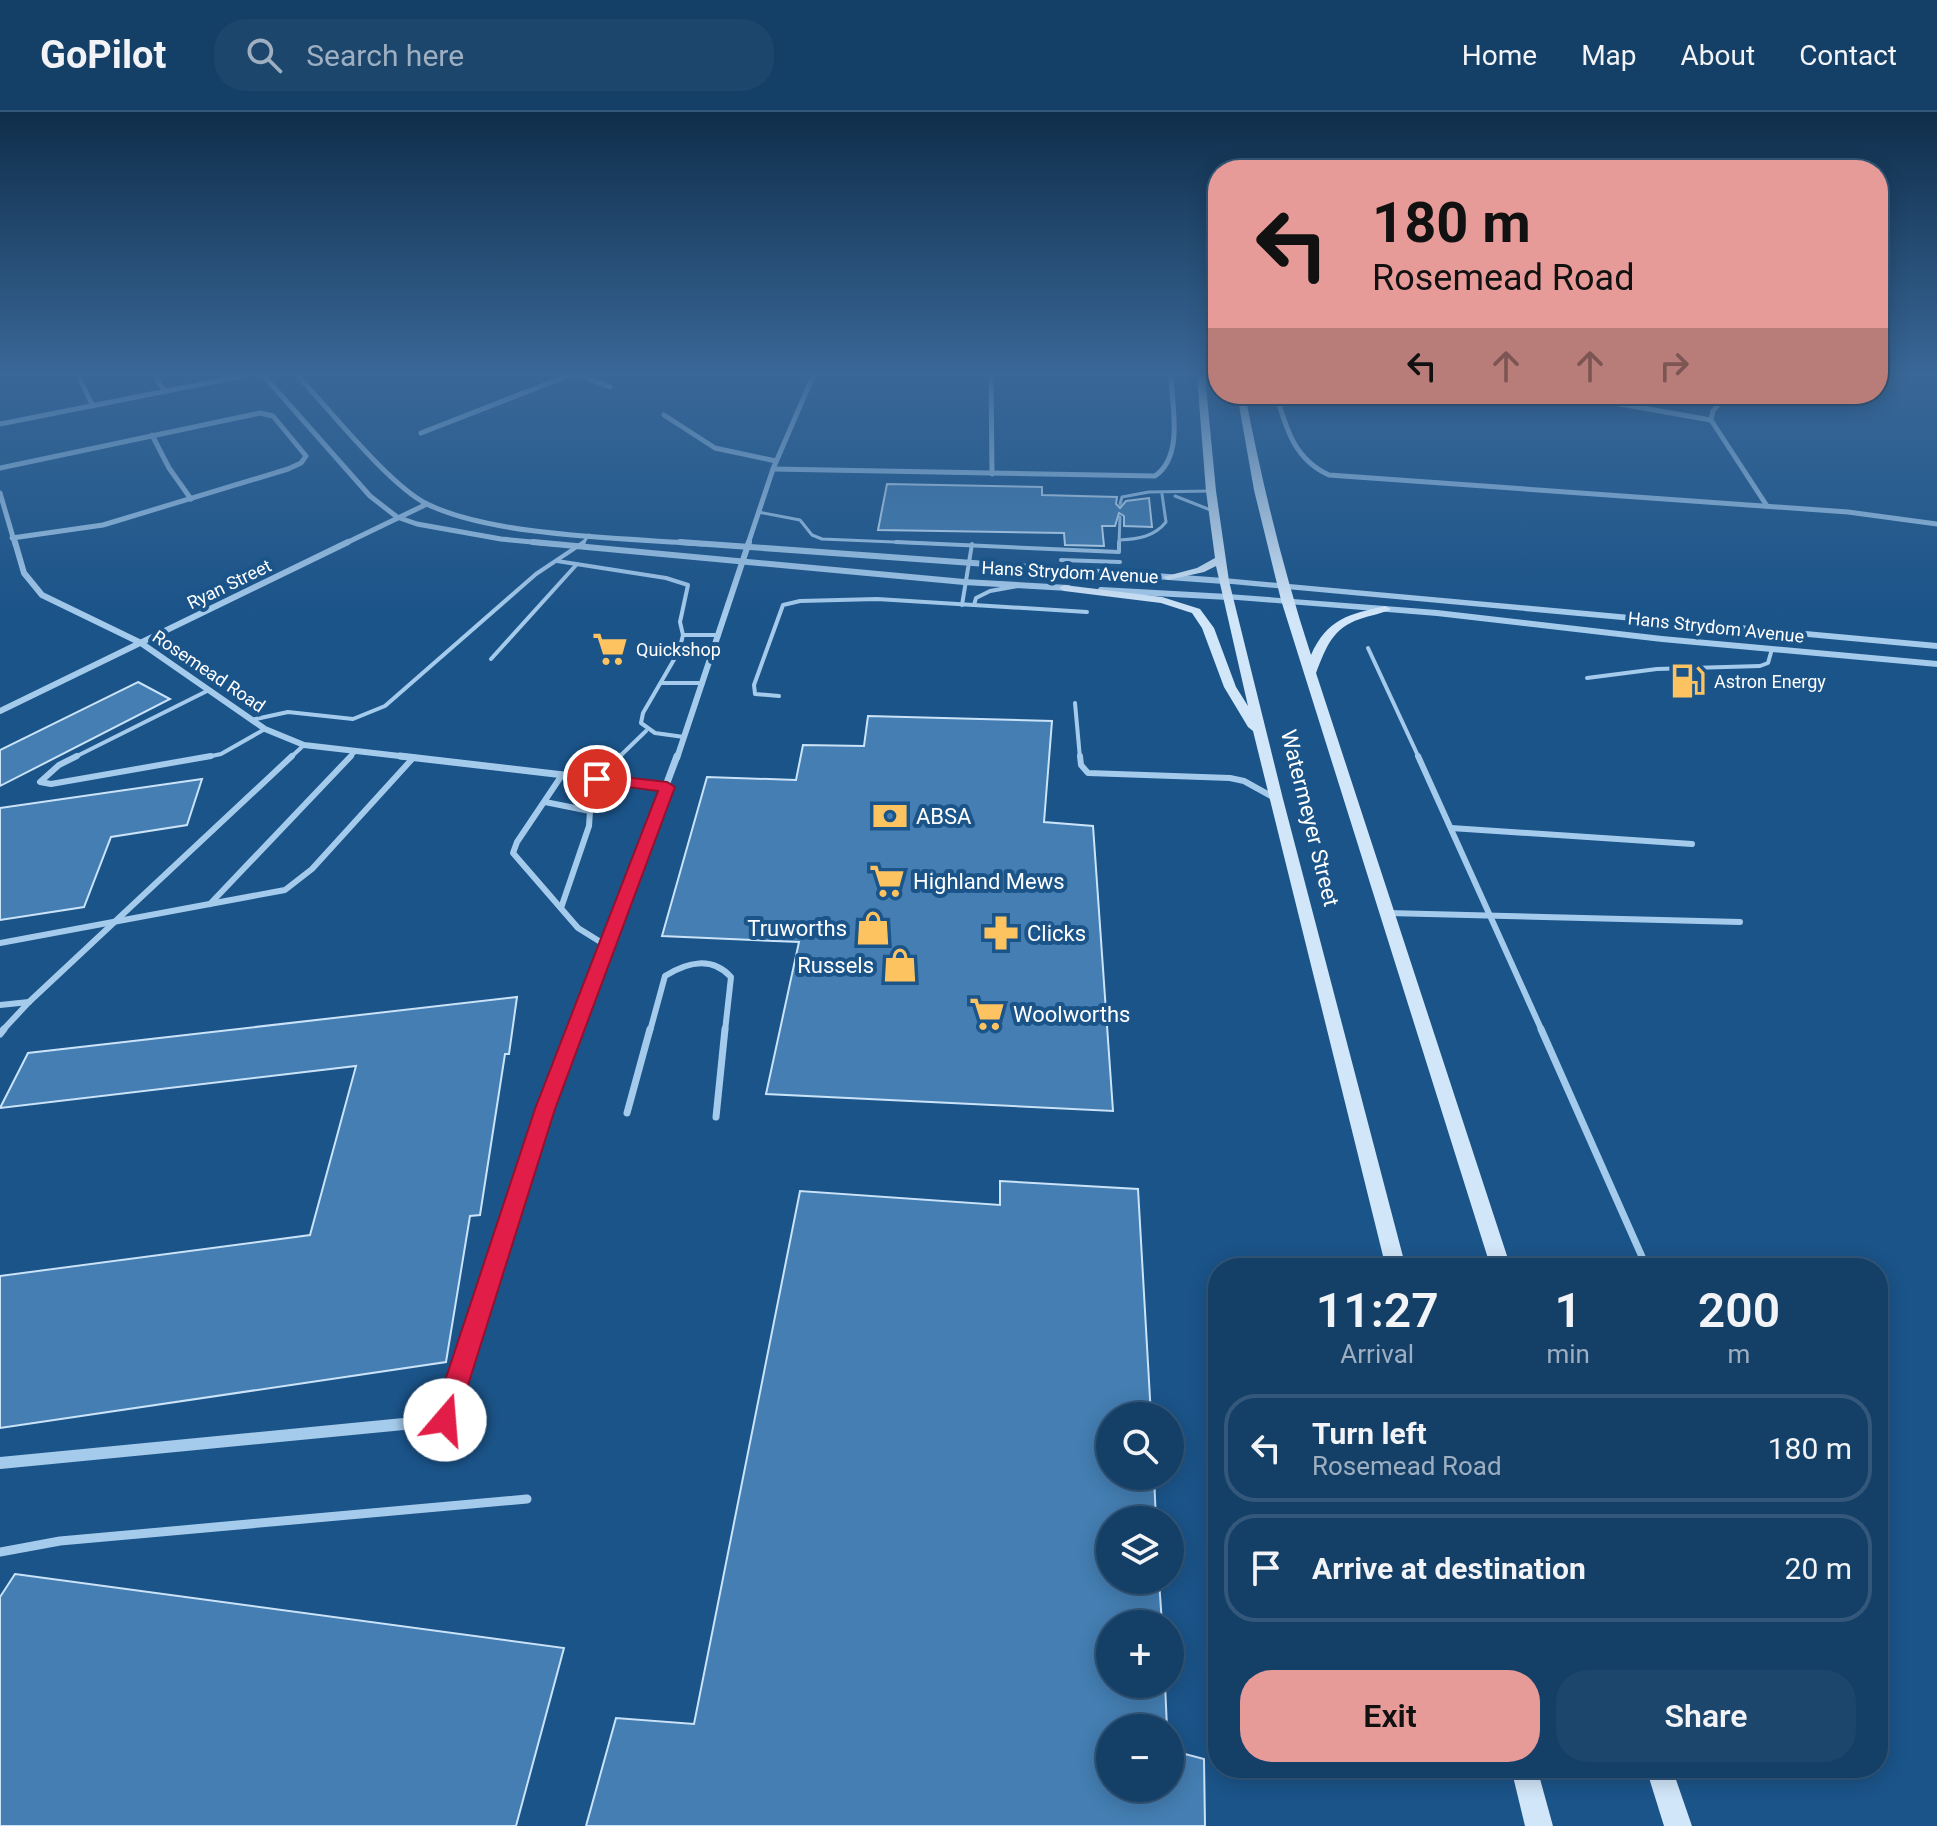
<!DOCTYPE html>
<html lang="en">
<head>
<meta charset="utf-8">
<style>
  body { margin:0; font-family:Roboto,sans-serif; background:#1d466d; color:#f1f3f6; height:100vh; display:flex; flex-direction:column; font-size:30px; white-space:nowrap }
  * { box-sizing:border-box; margin:0 }
  p { font-size:26px; color:#9dafc0 }
  .icon { flex:none; width:44px; height:44px; fill:none; stroke:currentColor; stroke-width:2; stroke-linecap:round; stroke-linejoin:round }
  .map { position:relative; flex:1; overflow:hidden }
  .panel { position:absolute; left:1208px; top:1146px; width:680px; height:520px; display:flex; flex-direction:column; background:#143f67; border-radius:32px; box-shadow:0 4px 20px #0003,0 0 0 2px #33587b }
  .panel>* { flex:none }
  .banner { position:absolute; left:1208px; top:48px; width:680px; height:244px; border-radius:32px; box-shadow:0 4px 20px #0003,0 0 0 2px #33587b; background:#e69b98; color:#111; overflow:hidden }
  .fabs { position:absolute; left:1096px; top:1290px; display:grid; gap:16px }
  .fabs a { display:grid; place-items:center; width:88px; height:88px; border-radius:50%; background:#143f67; box-shadow:0 4px 20px #0003,0 0 0 2px #33587b; font-size:40px }
  .pin { position:absolute; display:grid; place-items:center; width:68px; height:68px; color:#fff; margin:-34px; border:4px solid #fff; border-radius:50%; box-shadow:0 2px 8px #0007 }
  .me { position:absolute; width:88px; margin:-44px; rotate:18deg; stroke-linejoin:round; filter:drop-shadow(0 0 6px #0008) }
  .turn { display:flex; align-items:center; gap:28px; height:168px; padding:0 32px; font-size:36px }
  .turn .icon { width:104px; height:104px; stroke-width:2.5 }
  .turn b { display:block; font-size:56px; line-height:68px }
  .lanes { display:flex; align-items:center; height:76px; padding:0 32px; background:#0003; justify-content:center; gap:40px; direction:ltr }
  .lanes .off { opacity:.35 }
  .eta { display:flex; justify-content:space-evenly; align-items:center; height:136px; text-align:center }
  .eta b { font-size:48px; font-weight:600; line-height:56px }
  .action { display:flex; gap:16px; margin-top:auto; padding:16px 32px }
  .action a { flex:1; height:92px; border-radius:32px; background:#e69b98; color:#111; font-size:32px; font-weight:600; line-height:92px; text-align:center }
  .action a+a { background:#1d466d; color:#f1f3f6 }
  ul { padding:0; list-style:none }
  li { display:flex; align-items:center; gap:24px; height:108px; margin:0 16px 12px; padding:0 16px; border:4px solid #33587b; border-radius:32px }
  li div { flex:1 }
  li b { display:block; font-size:30px }
  li em { font-style:normal }
  header { display:flex; align-items:center; gap:48px; box-sizing:border-box; height:112px; padding:0 40px; background:#143f67; border-bottom:2px solid #33587b }
  header strong { font-size:38px }
  nav { display:flex; gap:44px; margin-inline-start:auto; font-size:28px }
  .search { width:560px; height:72px; background:#1d466d; display:flex; align-items:center; gap:20px; box-sizing:border-box; padding:0 28px; border-radius:32px; color:#9dafc0; font-size:30px }
  .map>svg:first-child { display:block }
  .building { fill:#447eb2; stroke:#cae3f9; stroke-width:2 }
  .lines { fill:none; stroke-linecap:round; stroke-linejoin:round }
  .service-far4 { stroke:#a5cbec; stroke-width:3 }
  .service-far3 { stroke:#a5cbec; stroke-width:4 }
  .service-far2 { stroke:#a5cbec; stroke-width:6 }
  .service-far1 { stroke:#a5cbec; stroke-width:7 }
  .service { stroke:#a5cbec; stroke-width:9 }
  .minor-far4 { stroke:#a5cbec; stroke-width:5 }
  .minor-far3 { stroke:#a5cbec; stroke-width:6 }
  .minor-far2 { stroke:#a5cbec; stroke-width:7 }
  .minor-far1 { stroke:#a5cbec; stroke-width:10 }
  .minor { stroke:#a5cbec; stroke-width:12 }
  .tertiary { fill:#a5cbec; fill-rule:evenodd }
  .secondary { fill:#d1e6f9; fill-rule:evenodd }
  .route { fill:#e11d48; stroke:#92132f; stroke-width:2 }
  .labels { text-anchor:middle; dominant-baseline:central; stroke-width:8; stroke-linejoin:round; paint-order:stroke }
  .far-street-label { font-size:18px; fill:#fff; stroke:#1b5489 }
  .far-poi-label { font-size:18px; fill:#fff; stroke:#1b5489; text-anchor:start }
  .poi-label { font-size:22px; fill:#fff; stroke:#1b5489; text-anchor:start }
  .street-label { font-size:22px; fill:#fff; stroke:#1b5489 }
</style>
</head>
<body>
<header>
<strong>GoPilot</strong>
<div class="search"><svg class="icon" aria-label="search" viewBox="0 0 24 24"><circle cx="10" cy="10" r="6"/><path d="M15 15l6 6"/></svg>Search here</div>
<nav><a>Home</a><a>Map</a><a>About</a><a>Contact</a></nav>
</header>
<div class="map">
<svg width="1937" height="1714" viewBox="0 0 1937 1714">
  <rect width="100%" height="100%" fill="#1b5489"/>
  <g class="building">
    <polygon points="887,372 1042,375 1042,383 1117,385 1116,392 1120,396 1126,389 1149,386 1152,415 1124,414 1124,404 1119,401 1115,414 1102,414 1104,434 1065,433 1064,421 878,418"/>
    <polygon points="138,570 170,587 0,674 0,638"/>
    <polygon points="868,604 1052,609 1044,710 1093,714 1113,999 766,982 799,830 662,824 707,665 796,668 803,633 864,634"/>
    <polygon points="202,667 187,713 111,725 84,795 0,808 0,696"/>
    <polygon points="517,885 509,942 505,942 480,1103 470,1104 446,1250 0,1316 0,1164 310,1123 356,954 0,996 28,941"/>
    <polygon points="1000,1069 1138,1077 1151,1304 1110,1304 1110,1364 1154,1364 1156,1408 1110,1408 1110,1468 1159,1468 1162,1512 1110,1512 1110,1572 1165,1572 1167,1616 1110,1616 1110,1676 1170,1676 1170,1638 1204,1647 1205,1714 586,1714 616,1606 694,1612 800,1079 1000,1093"/>
    <polygon points="15,1462 564,1536 516,1714 0,1714 0,1485"/>
  </g>
  <g class="lines">
    <g class="service-far4">
      <polyline points="1175,384 1213,399"/>
      <polyline points="1120,392 1122,385 1149,380 1211,379"/>
      <polyline points="758,400 800,408 812,423 822,427 942,432"/>
      <path d="M1120,428c18,-1 34,-3 46,-18l-4,-28"/>
      <polyline points="582,432 589,423"/>
      <polyline points="1119,432 1120,405"/>
    </g>
    <g class="service-far3">
      <polyline points="896,430 1119,440 1119,430"/>
      <polyline points="1061,448 1120,450"/>
      <polyline points="557,449 666,466 688,473 680,510 683,523 679,539 643,601 641,611 655,621 684,625"/>
      <polyline points="962,493 972,432"/>
      <polyline points="974,493 976,486 990,479 1018,474"/>
      <polyline points="683,523 719,523"/>
      <polyline points="1368,536 1419,646"/>
      <polyline points="491,547 577,452"/>
      <polyline points="1587,566 1657,557 1760,554 1768,551 1772,537"/>
      <polyline points="661,571 703,571"/>
      <polyline points="779,584 755,582 754,573 783,493 800,489 877,487 1087,500"/>
      <polyline points="1075,591 1080,646"/>
      <polyline points="251,608 288,600 353,607 385,594 536,462 584,430"/>
      <polyline points="73,646 207,579"/>
      <polyline points="202,646 221,642 265,617"/>
      <polyline points="290,646 304,633"/>
      <polyline points="349,646 356,639"/>
      <polyline points="618,646 646,619"/>
    </g>
    <g class="service-far2">
      <polyline points="77,644 59,653 40,670 51,672 211,644"/>
      <polyline points="1080,644 1081,653 1088,661 1230,666 1244,669 1273,685"/>
      <polyline points="1418,644 1542,919"/>
      <polyline points="562,663 517,730 513,741 578,816 607,834"/>
      <polyline points="597,667 620,644"/>
      <polyline points="545,690 590,699 589,714 561,796"/>
      <polyline points="1451,716 1692,732"/>
      <polyline points="210,792 351,644"/>
      <polyline points="1388,801 1740,810"/>
      <polyline points="0,831 285,778 312,757 413,646"/>
      <polyline points="0,893 29,890"/>
      <polyline points="2,919 29,890 292,644"/>
      <path d="M650,919l15,-55c22,-14 47,-20 66,1l-6,54"/>
    </g>
    <g class="service-far1">
      <polyline points="1541,917 1647,1156"/>
      <polyline points="0,922 4,917"/>
      <polyline points="627,1001 650,917"/>
      <polyline points="716,1005 725,917"/>
    </g>
    <polyline class="service" points="0,1440 60,1429 527,1387"/>
    <g class="minor-far4">
      <polyline points="78,264 93,294"/>
      <polyline points="155,264 165,280"/>
      <polyline points="264,264 370,384 397,405 417,412 501,427 553,432"/>
      <path d="M298,264c31,33 91,109 129,128 67,33 200,34 276,40"/>
      <polyline points="582,264 610,275"/>
      <polyline points="991,264 992,362"/>
      <path d="M1276,282c10,34 18,65 53,81l519,37 89,12"/>
      <polyline points="1563,282 1711,308"/>
      <polyline points="1727,282 1713,299 1711,308 1767,394"/>
      <polyline points="664,303 715,336 776,349"/>
      <polyline points="0,312 242,264"/>
      <polyline points="421,321 567,264"/>
      <polyline points="152,323 169,356 191,387"/>
      <polyline points="0,356 260,301 273,304 306,344 301,351 288,357 103,413 12,426"/>
      <path d="M773,357l382,7c29,-20 17,-69 16,-100"/>
      <polyline points="0,381 15,432"/>
      <polyline points="344,432 427,392"/>
      <polyline points="748,432 773,357 813,264"/>
    </g>
    <g class="minor-far3">
      <polyline points="15,430 24,461 42,483 141,531 265,617 304,633 417,646"/>
      <polyline points="533,430 964,470 1068,476"/>
      <polyline points="680,430 1224,469"/>
      <polyline points="1101,478 1228,485"/>
      <polyline points="0,599 348,430"/>
      <polyline points="677,646 749,430"/>
    </g>
    <g class="minor-far2">
      <polyline points="400,644 667,675"/>
      <polyline points="574,919 677,644"/>
    </g>
    <polyline class="minor-far1" points="458,1269 545,997 575,917"/>
    <polyline class="minor" points="0,1351 445,1308 458,1267"/>
    <g class="tertiary">
      <polygon points="1224,466 1937,531 1937,537 1221,471 1219,469"/>
      <polygon points="1228,482 1437,498 1662,524 1937,549 1937,555 1662,530 1437,504 1225,487 1223,485"/>
    </g>
    <g class="secondary">
      <polygon points="1197,264 1205,264 1216,379 1229,469 1283,687 1406,1156 1386,1156 1253,619 1248,615 1224,575 1202,516 1192,501 1161,491 1064,479 1059,476 1064,473 1162,485 1200,497 1214,516 1236,575 1248,594 1216,454 1204,460 1168,468 1163,465 1197,456 1215,446 1206,379"/>
      <path d="M1237,282h8c17,89 38,175 66,261 16,-36 38,-41 74,-49l6,3c-9,5 -21,6 -31,10 -28,9 -34,29 -44,54l195,595h-20l-210,-668 -27,-110z"/>
      <polygon points="1511,1656 1537,1656 1553,1714 1525,1714"/>
      <polygon points="1646,1656 1672,1656 1692,1714 1664,1714"/>
    </g>
  </g>
  <linearGradient id="sky" x2="0" y2="1"><stop stop-color="#0f2e4b"/><stop offset="0.52" stop-color="#396797"/><stop offset="1" stop-color="#396797" stop-opacity="0"/></linearGradient>
  <rect width="1937" height="504" fill="url(#sky)"/>
  <polygon class="route" points="597,662 667,670 675,675 555,997 457,1308 453,1317 445,1321 436,1317 432,1308 535,997 658,679 591,670 589,667"/>
  <defs>
    <g id="supermarket-bare" transform="scale(2.76)"><path d="M-6-5.5h2.5l.6 2H6L4.5 2H-2.5L-4.4-4H-6ZM-1.5 3.2a1.3 1.3 0 1 0 .1 0ZM3 3.2a1.3 1.3 0 1 0 .1 0Z" fill="#fdc361" stroke="#1b5489" stroke-width="2.5" paint-order="stroke"/></g>
    <g id="fuel-bare" transform="scale(2.76)"><path d="M-5.5-6h7V0h2V4h1.3V-2.5L3-4.5l.8-.8L6-3V5H2.5V1h-1V6h-7ZM-4.2-4.7v3.2H.2V-4.7Z" fill="#fdc361" stroke="#1b5489" stroke-width="2.5" paint-order="stroke"/></g>
    <g id="bank-bare" transform="scale(2.76)"><path d="M-6-4H6V4H-6ZM0-2.3a2.3 2.3 0 1 0 0 4.6a2.3 2.3 0 1 0 0-4.6Z" fill="#fdc361" stroke="#1b5489" stroke-width="2.5" paint-order="stroke"/></g>
    <g id="shop-bare" transform="scale(2.76)"><path d="M-5-2.5h2.3a2.7 3.5 0 0 1 5.4 0H5L5.5 6h-11ZM-1.5-2.5h3a1.5 2.3 0 0 0-3 0Z" fill="#fdc361" stroke="#1b5489" stroke-width="2.5" paint-order="stroke"/></g>
    <g id="pharmacy-bare" transform="scale(2.76)"><path d="M-2-6h4v4h4v4h-4v4h-4v-4h-4v-4h4Z" fill="#fdc361" stroke="#1b5489" stroke-width="2.5" paint-order="stroke"/></g>
  </defs>
  <g fill-rule="evenodd">
    <use href="#supermarket-bare" x="610" y="537"/>
    <use href="#fuel-bare" x="1688" y="569"/>
    <use href="#bank-bare" x="890" y="704"/>
    <use href="#supermarket-bare" x="887" y="769"/>
    <use href="#shop-bare" x="873" y="816"/>
    <use href="#pharmacy-bare" x="1001" y="821"/>
    <use href="#shop-bare" x="900" y="853"/>
    <use href="#supermarket-bare" x="987" y="902"/>
  </g>
  <g class="labels">
    <g class="far-street-label">
      <text transform="translate(1070 460) rotate(3)">Hans Strydom Avenue</text>
      <text transform="translate(229 472) rotate(-26)">Ryan Street</text>
      <text transform="translate(1716 515) rotate(6)">Hans Strydom Avenue</text>
      <text transform="translate(209 559) rotate(34)">Rosemead Road</text>
    </g>
    <g class="far-poi-label">
      <text x="636" y="537">Quickshop</text>
      <text x="1714" y="569">Astron Energy</text>
    </g>
    <g class="poi-label">
      <text x="916" y="704">ABSA</text>
      <text x="913" y="769">Highland Mews</text>
      <text x="847" y="816" text-anchor="end">Truworths</text>
      <text x="1027" y="821">Clicks</text>
      <text x="874" y="853" text-anchor="end">Russels</text>
      <text x="1013" y="902">Woolworths</text>
    </g>
    <g class="street-label">
      <text transform="translate(1310 706) rotate(76)">Watermeyer Street</text>
    </g>
  </g>
</svg>
<div class="fabs">
<a><svg class="icon" aria-label="search" viewBox="0 0 24 24"><circle cx="10" cy="10" r="6"/><path d="M15 15l6 6"/></svg></a>
<a><svg class="icon" aria-label="layers" viewBox="0 0 24 24"><path d="M12 4l9 5-9 5-9-5zM3 14l9 5 9-5"/></svg></a>
<a>+</a>
<a>−</a>
</div>
<div class="pin" style="left:597px;top:667px;background:#d93025"><svg class="icon" aria-label="arrive" viewBox="0 0 24 24"><path d="M6 21V4h12l-3 4 3 4H6"/></svg></div>
<svg class="me" style="left:445px;top:1308px" viewBox="-20 -20 40 40"><circle r="19" fill="#fff"/><path d="M0-13L10 11 0 6-10 11z" fill="#e11d48"/></svg>
<div class="banner">
<div class="turn"><svg class="icon" aria-label="left" viewBox="0 0 24 24"><path d="M17 20v-9H6M10 6l-5 5 5 5"/></svg><div><b>180 m</b>Rosemead Road</div></div>
<div class="lanes"><svg class="icon" aria-label="left" viewBox="0 0 24 24"><path d="M17 20v-9H6M10 6l-5 5 5 5"/></svg><svg class="icon off" aria-label="ahead" viewBox="0 0 24 24"><path d="M12 20V5M6 11l6-6 6 6"/></svg><svg class="icon off" aria-label="ahead" viewBox="0 0 24 24"><path d="M12 20V5M6 11l6-6 6 6"/></svg><svg class="icon off" aria-label="right" viewBox="0 0 24 24"><path d="M7 20v-9h11M14 6l5 5-5 5"/></svg></div>
</div>
<section class="panel">
<div class="eta">
<div><b>11:27</b><p>Arrival</p></div>
<div><b>1</b><p>min</p></div>
<div><b>200</b><p>m</p></div>
</div>
<ul>
<li><svg class="icon" aria-label="left" viewBox="0 0 24 24"><path d="M17 20v-9H6M10 6l-5 5 5 5"/></svg><div><b>Turn left</b><p>Rosemead Road</p></div><em>180 m</em></li>
<li><svg class="icon" aria-label="arrive" viewBox="0 0 24 24"><path d="M6 21V4h12l-3 4 3 4H6"/></svg><div><b>Arrive at destination</b></div><em>20 m</em></li>
</ul>
<div class="action"><a>Exit</a><a>Share</a></div>
</section>
</div>
</body>
</html>
